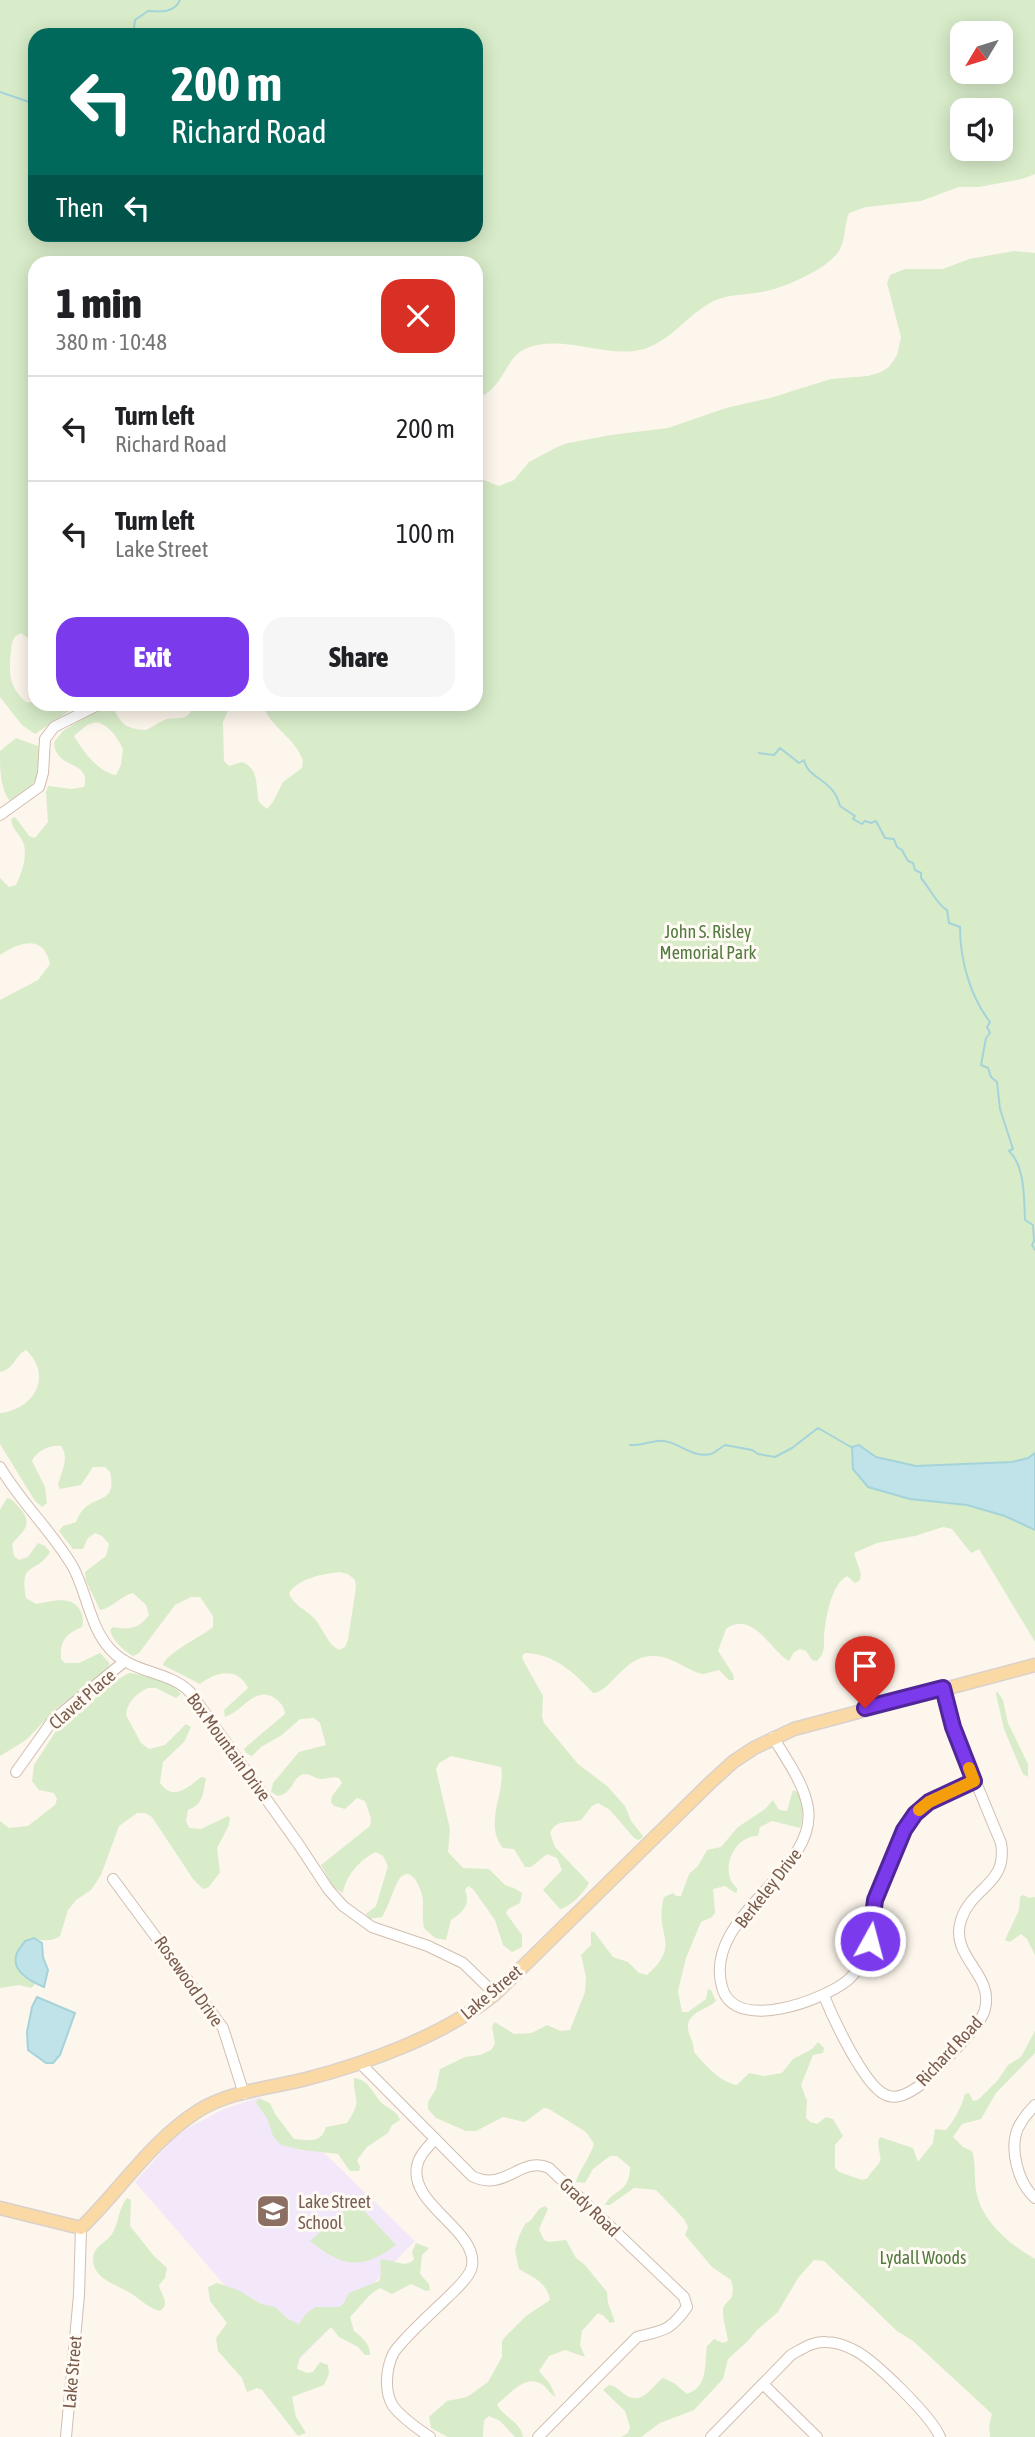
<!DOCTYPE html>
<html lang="en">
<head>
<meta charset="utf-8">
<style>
  body { margin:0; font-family:"Asap Condensed",sans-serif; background:#f6f6f6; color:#202124; height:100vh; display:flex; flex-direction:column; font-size:26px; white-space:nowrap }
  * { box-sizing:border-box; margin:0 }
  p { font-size:23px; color:#757577 }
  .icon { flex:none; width:38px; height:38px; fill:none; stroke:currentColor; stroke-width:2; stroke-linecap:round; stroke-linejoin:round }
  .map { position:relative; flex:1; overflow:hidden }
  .panel { position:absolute; left:28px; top:256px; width:455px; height:455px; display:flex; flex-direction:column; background:#fff; border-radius:21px; box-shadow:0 4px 18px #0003 }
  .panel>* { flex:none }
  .banner { position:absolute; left:28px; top:28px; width:455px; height:214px; border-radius:21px; box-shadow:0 4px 18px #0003; background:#00695c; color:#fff; overflow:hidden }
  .needle { width:46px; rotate:232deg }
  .controls { position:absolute; left:950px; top:21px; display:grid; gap:14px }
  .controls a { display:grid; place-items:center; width:63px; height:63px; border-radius:14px; background:#fff; box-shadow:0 4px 18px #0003; font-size:35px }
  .pin { position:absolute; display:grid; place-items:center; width:60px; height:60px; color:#fff; margin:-72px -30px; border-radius:50% 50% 50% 0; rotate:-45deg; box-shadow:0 0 7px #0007 }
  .pin .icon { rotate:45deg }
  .me { position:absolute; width:77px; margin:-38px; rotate:7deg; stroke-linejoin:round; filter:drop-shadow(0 0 5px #0008) }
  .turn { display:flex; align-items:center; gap:24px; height:147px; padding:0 28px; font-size:32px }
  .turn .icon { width:91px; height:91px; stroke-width:2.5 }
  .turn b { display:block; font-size:49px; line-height:60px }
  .then { display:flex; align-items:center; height:66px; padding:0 28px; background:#0003; gap:14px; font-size:26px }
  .round { display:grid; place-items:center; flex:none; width:74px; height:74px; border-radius:21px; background:#f6f6f6 }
  .summary { display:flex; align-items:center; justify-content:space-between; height:119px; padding:0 28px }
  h1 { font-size:42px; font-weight:800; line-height:52px }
  .cta { display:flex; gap:14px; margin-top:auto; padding:14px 28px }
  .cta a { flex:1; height:80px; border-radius:21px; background:#7c3aed; color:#fff; font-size:28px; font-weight:800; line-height:80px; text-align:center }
  .cta a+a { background:#f6f6f6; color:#202124 }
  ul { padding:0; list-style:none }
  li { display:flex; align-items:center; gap:21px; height:105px; padding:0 28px; border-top:2px solid #e0e0e0 }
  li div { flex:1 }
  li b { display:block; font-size:26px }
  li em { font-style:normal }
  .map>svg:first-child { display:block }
  .education { fill:#f3e8fa }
  .green { fill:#d8ecc9; fill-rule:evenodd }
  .water { fill:#bfe3e8; stroke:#a5d3da; stroke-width:2 }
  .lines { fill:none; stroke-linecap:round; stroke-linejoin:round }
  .stream { stroke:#a5d3da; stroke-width:2 }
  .minor-casing { stroke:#d1beb0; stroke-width:12 }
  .major-casing { stroke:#dad1cd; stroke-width:15 }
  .minor { stroke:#fff; stroke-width:10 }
  .major { stroke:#fbd9a5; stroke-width:12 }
  .route-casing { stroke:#51269a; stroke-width:18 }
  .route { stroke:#7c3aed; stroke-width:12 }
  .slow { stroke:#f59e0b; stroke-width:12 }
  .labels { text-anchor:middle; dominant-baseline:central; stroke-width:6; stroke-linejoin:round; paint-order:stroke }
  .park-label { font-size:18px; fill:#537a41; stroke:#fffaf3 }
  .street-label { font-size:18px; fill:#7a5c4d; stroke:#fffaf3 }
  .education-label { font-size:18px; fill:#785e54; stroke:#fffaf3; text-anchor:start }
</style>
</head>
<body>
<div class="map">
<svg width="1035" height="2437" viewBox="0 0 1035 2437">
  <rect width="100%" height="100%" fill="#fdf6ec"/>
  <polygon class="education" points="260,2097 301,2151 316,2145 415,2241 294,2365 135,2182 172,2140 188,2128 224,2109"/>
  <g class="green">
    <path d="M0,0h1035v174l-13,5 -43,8h-20l-38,14 -55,6 -17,6c-5,12 -3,25 -9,36 -9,19 -58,40 -78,43 -17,3 -37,2 -52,11 -27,15 -43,44 -76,48 -34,4 -74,-16 -107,-3 -23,9 -21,39 -51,51v-137h-441v389l-7,-13 -7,-5c-9,4 -9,9 -10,18 -2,20 -3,36 15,51l39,2 4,3v4l-34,23 -13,-9 -22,-28zM962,33h39v39h-39zM476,35v199h-441v-199zM962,110h39v39h-39z"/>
    <path d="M1014,251l21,2v1389l-56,-93 -8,4 -19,-24 -9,-2 -28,9 -38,7 -23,10 7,21 -1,6 -5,3 -8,-7c-15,8 -20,37 -22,52 -3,14 3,22 -8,33l-5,-1 -6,-9 -6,-2 -6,3 -5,9 -2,-1c-17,-12 -36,-50 -61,-31l-8,22 15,23 1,6h-5l-10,-10 -16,4c-18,-4 -31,-19 -52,-18 -28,1 -40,36 -58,37 -18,-20 -40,-40 -68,-40l-3,3 2,6 19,34 -1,20 2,7 34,41 29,22 18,20 6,15 12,15 -1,2 -4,2 -4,-2 -24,-28 -12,-7 -6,3 -11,14c-13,4 -24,-2 -31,13l5,14 34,36c-5,10 -19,24 -29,26l-17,-19 19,-20 -5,-12 -10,-4 -16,13h-6l-11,-18 -11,-1c-20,-24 3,-55 -2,-81l-50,-11 -12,7 -3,6 14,60 -2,23 15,16 26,1 16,16 9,3 8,5 -2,10 -12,6 -2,4 16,22v12l-10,5 -9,-7 -8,-25 -22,-31 -5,-3 -3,4c6,14 -2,22 -14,30l-5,20 -11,-2 -11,-10c-2,-10 -1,-19 -1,-28 -1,-11 -13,-39 -25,-19 -6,12 -9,24 -16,36l-13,2 -3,-5 10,-8 12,-40 -5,-10 -7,-4c-15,6 -31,25 -33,41l-10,-6 -12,-22 49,-39 1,-8 -6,-17 -8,-3 -12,11 -11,-3 -3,-4 1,-6 10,-13 -3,-5c-7,-2 -10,1 -17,1 -7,0 -11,-5 -18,-5 -12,2 -10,19 -26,22l-7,-4 2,-9 26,-31 27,-7 -6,-22 -6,-5 -14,1 -18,16 -21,12 -9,9 -6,-3 -2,-4 3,-3 38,-32c-1,-7 -3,-10 -9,-15 -21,-15 -32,12 -51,18l-1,-7 24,-22c-10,-22 -33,-16 -48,-4l-37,-19c4,-13 37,-27 50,-38v-11l-13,-19h-9l-16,8 -36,48 -6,3c-9,-5 -21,-16 -23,-26l3,-3c17,3 25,2 36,-12l-3,-10 -13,-12c-13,3 -22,16 -33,17l-14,-29 -1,-9 21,-16 3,-12 -7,-8 -7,-3 -7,5 -5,11h-10l-14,-18 4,-5 13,-4c2,-4 3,-8 6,-11 15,-17 35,-7 28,-39l-5,-5h-12l-12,18 -21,4 -2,-4c3,-13 12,-27 3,-39 -10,-2 -25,5 -29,15l13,26 2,16 -5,4 -7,-6 -35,-57v-31c35,-4 53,-38 26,-63 -12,6 -11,19 -26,22v-372l38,-20 12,-16c-7,-31 -31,-21 -50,-9v-77l9,9 7,-2c6,-12 13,-33 6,-45 -4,-7 -9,-11 -11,-20l3,-3 2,1 13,18 6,2 13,-16 -2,-30 2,-6 24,3 12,-2c8,-28 -29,-16 -30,-45l9,-11 44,-27h5c8,19 12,25 34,26 7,-3 14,-9 21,-11 14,-2 22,3 26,-15h38l-8,18 1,39 5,5 13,-4c18,7 13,24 17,40l8,7 6,-7 10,-20 19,-14 1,-7c-8,-25 -34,-33 -40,-57h213v-227l23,9 15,-6 15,-18 28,-15 11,-4 43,-8 57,-7 58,-20 44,-10 61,-19 37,-3 13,-4 8,-5 8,-12 4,-18 -14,-54 3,-8 15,-6h38l26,-10zM96,722c12,2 22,16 27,27l-2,16 -5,10c-18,-3 -33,-24 -42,-39l13,-11zM339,1572l9,2 7,6 1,7 -8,53 -3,7 -6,3c-12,-6 -16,-22 -25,-32 -9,-9 -21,-13 -25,-25 10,-15 34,-19 50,-21z"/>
    <path d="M16,738l22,8c7,23 -4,47 -29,54 -9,-13 -9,-32 -9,-49z"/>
    <path d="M7,1498l4,1c8,8 21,19 13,31 -3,5 -9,9 -12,14l2,12 5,4 9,-3 10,-14 7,3 5,6c-14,23 -31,8 -24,46l10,6c14,-2 35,-10 44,6 3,7 4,11 2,17 -17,7 -22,14 -21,32l4,4h14l21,-10 10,11 -7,10 -46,34 -31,32 -26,16v-246z"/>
    <path d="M129,1673c18,2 40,6 52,21l-5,4 -20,-10h-8c-11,5 -21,14 -22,27l15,28 8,6 16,-4 21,-21 5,3 -7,15 -21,20 -3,21c14,19 28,4 41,-6l5,1c-3,15 -2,26 -18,32l-2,11 3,7 12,1 27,-13 2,2 -1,7 -12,23 3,24 -11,15 -6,2 -10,-10 -41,-62 -7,-4h-8l-18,13 -18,49 -10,15 -15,10 -8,10 -8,26c-12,9 -22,0 -35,5 -12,27 -13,25 11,42l-5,5 -12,-3 -19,3v-167l9,7 19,-2 27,-21 2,-6 -3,-6 -15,-3 -7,-9 2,-16 24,-37 11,-11 13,-5 26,-27z"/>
    <polygon points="997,1691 1003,1700 1008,1723 1028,1764 1028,1777 1023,1774 1004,1729 996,1694"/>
    <path d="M793,1790l6,3c4,10 5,24 1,35l-28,-7 -12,6 -2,9c-24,-1 -40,36 -21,52v4l-2,1 -10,-7 -12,3 2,24 -3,4 -11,5 -15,36 -8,33 4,21h6l18,-13 2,-10 3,1 5,11c-9,9 -30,11 -28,28 1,7 6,13 6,23 11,13 26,30 43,33l12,-12 15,3 18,-3 11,-14 19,-10 6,-7 6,6 -1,5 -10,2 -12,30 6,16 -1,17 4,4 7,2 9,-7 7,2 10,17 -8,9v23l4,4 23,8c11,-4 2,1 9,-7 14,-16 9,-10 7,-31l2,-5 33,11 5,14 15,-19 2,-14 11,1c8,-9 16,-24 19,-36l4,-1 4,8 5,-1 20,-20 10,-15 13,-8 14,-26v22l-39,40 -15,26 -19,5 -9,13 10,10 9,4c4,12 2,26 4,39 5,31 33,54 59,69v178h-45l-1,-11 3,-12 -79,-73 -16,-10 -73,-70 -10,-1 -16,18 -20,34 -21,18 -9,11 -20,18 -5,20 -29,31 -34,13 -19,14h-20l7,-4 2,-6 -5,-16 -22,-21 6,-5c7,1 9,4 15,9 18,13 27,-7 39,-16l11,5 13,11c22,-8 17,-29 20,-48l7,-7 9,4 5,-2c-1,-10 -5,-18 -5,-29 0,-14 15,-8 8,-32l-19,-13 -27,-32 3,-8 -4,-8 -28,-29 -22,-2 -24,17h-5c7,-16 25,-11 25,-38l-13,-11h-7l-17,13 -8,14 -9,-1c1,-7 15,-27 18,-38l-8,-12 -37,-23 -5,-1 -19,14 -22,-5 -27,14h-10l-30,-13 -8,-9v-7l8,-13 4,-20 25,-12 15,-2 11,-5 4,-6 -3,-18 3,-4 19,12 18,-1 15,-8 14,6 9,-1 15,-38 1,-15 -5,-22 10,-10v-14l4,2 18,24 15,5 11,11 8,2c36,-32 6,-40 17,-78l9,-4 3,3h5l8,-22 9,-8 9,-16 14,-3 17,-20 27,-18 8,-9 6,10 8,1z"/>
    <polygon points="1023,1895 1030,1898 1035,1897 1035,1955 1027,1939 1021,1934 1010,1942 1005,1940 1019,1910 1020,1897"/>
    <path d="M354,2078c16,2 19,17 29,26 7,6 14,7 17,16l-8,5 -4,8 -21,14 -10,13 3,7 -1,4h-9l-12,-17 -36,-4 -21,-5 -8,-9 -6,-18 -11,-15 1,-3 3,-1 10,4 5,11 19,25c15,1 27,5 32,-12l21,-4c17,-25 6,-21 7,-45z"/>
    <path d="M127,2198l4,2 -1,26 24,30 13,12 -2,10 -6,7c2,11 12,18 1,26 -11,-3 -18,-10 -28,-17 -13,-9 -39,-14 -39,-35 1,-14 13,-16 19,-25 7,-11 6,-25 15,-36z"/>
    <path d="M355,2201l41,44c-34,26 -54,22 -86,-4z"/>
    <path d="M545,2206l3,3 -9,20 5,11 5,2 17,-2 10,18 9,7 22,27 1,11 7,19 -5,1 -6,-7 -6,-3 -16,18 -2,14 5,12 -20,-7 -16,6 -10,15 11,13 6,13c-6,-3 -8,-8 -13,-12 -18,-13 -34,11 -46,19 6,14 24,17 26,33h-8l-15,-16 -11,-5 -5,4 -1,17h-35l-17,-9 -2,-11 18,-16 20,-4 21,-15 14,-25v-15l2,-4 22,-22 24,-16c-3,-18 -18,-23 -31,-31l-4,-19 4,-14 6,-12 6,-4 8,-11z"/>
    <path d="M416,2243l13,5 -7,7 -2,19 9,10 1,6 -4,1 -15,-7 -19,10 -12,-6c-14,8 -19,18 -30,29l4,14c7,5 17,14 16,24h-5l-7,-8 -19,-10 -8,-10 -31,30 -3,12 10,4 6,-1 7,-10 8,3 1,9 -5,11 -32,12 4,20 10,16 -8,3 -36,-46 -5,-2 -10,4 -5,-14 -24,-27 -2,-13 11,-15 -17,-22 -2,-14 9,-4 21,7 23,14 14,3 13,12 11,5 7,-10 9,-7h24l5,-4 5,-10 30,-12 2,-6 -1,-15c12,-2 26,10 34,-1l-2,-7z"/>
  </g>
  <g class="water">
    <polygon points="859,1445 876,1457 916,1466 1012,1462 1028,1458 1035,1453 1035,1530 1005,1516 967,1505 910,1499 868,1487 853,1469 852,1447"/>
    <path d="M34,1938l8,5 1,14 5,13 -4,17c-12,-5 -32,-15 -28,-31 1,-6 6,-10 9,-15z"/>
    <polygon points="37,1997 75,2013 60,2055 53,2063 46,2063 28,2050 27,2032 32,2007"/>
  </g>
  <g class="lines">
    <g class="stream">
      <path d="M133,35l2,-15 13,-9c13,1 26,2 32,-11"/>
      <polyline points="0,92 35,104"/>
      <path d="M759,753l15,2 6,-7 19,15 5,-3c4,20 29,18 36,46l15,10 -2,3 9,5 3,-3 6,2 5,-2 9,17 9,1 3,8 5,3 6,11 5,2 2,7 6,3v5c8,9 17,28 26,32l2,13 11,4c0,33 10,69 30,95l-3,5 3,6 -4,5 -5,27 7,3 3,9 6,5 3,27 13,40 -4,2c16,15 15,47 16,69l8,5 1,16 -2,4 3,5"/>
      <path d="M630,1445c10,1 18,-3 28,-4 19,-2 33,18 53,13 5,-2 9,-6 14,-9l27,5 6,4 17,3 17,-9 26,-20 33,19"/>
    </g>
    <g class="minor-casing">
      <g id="minor">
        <polyline points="0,815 39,787 43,773 45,739 54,727 100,704"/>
        <path d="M0,1467c21,36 52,64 73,100 14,26 17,61 38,83 22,24 57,20 79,42l109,153 29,44 15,17 29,21 56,19 35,17 32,31"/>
        <path d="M773,1737c13,22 31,46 35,71 10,64 -106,108 -86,179 12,47 102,13 126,-7 8,-7 14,-17 18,-26 6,-18 5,-35 9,-53 7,-29 27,-78 52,-97 13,-10 31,-16 47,-23"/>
        <polyline points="16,1772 53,1720 125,1661"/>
        <polyline points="113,1879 223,2028 244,2094"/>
        <path d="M824,1996c9,22 39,87 60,98 12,7 25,-1 35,-8 15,-16 62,-58 66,-77 9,-36 -36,-52 -24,-89 11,-34 47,-35 40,-77l-48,-116 -10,-39"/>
        <path d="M360,2063l112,113c33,17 49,-21 77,-8l135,129 3,10c-17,24 -22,23 -50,30l-99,100"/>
        <path d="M1035,2105c-6,6 -13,15 -17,23 -9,21 0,55 17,70"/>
        <polyline points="763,2384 817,2437"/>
        <polyline points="66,2437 79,2295 81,2228"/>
        <path d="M430,2437c-12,-8 -28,-19 -37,-31 -9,-14 -7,-37 0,-52 8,-14 43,-45 56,-58 8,-8 21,-19 23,-30 6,-36 -63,-61 -55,-100 2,-11 11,-19 18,-27"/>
        <path d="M711,2437l80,-82c11,-6 22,-14 35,-13 9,0 18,3 26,7 21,9 80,68 88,88"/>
      </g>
    </g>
    <g class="major-casing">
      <path id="major" d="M0,2208l81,20c39,-38 71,-88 117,-117 31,-20 73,-23 108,-32 62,-16 139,-44 189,-85l216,-212 22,-20 21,-14 40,-19 241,-64"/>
    </g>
    <use href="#minor" class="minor"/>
    <use href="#major" class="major"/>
  </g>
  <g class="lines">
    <g class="route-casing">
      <polyline id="route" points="865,1708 943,1688 953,1727 974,1781 929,1802 915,1814 904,1830 875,1900 870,1941"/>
    </g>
    <use href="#route" class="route"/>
    <polyline class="slow" points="919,1810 929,1802 974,1781 969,1768"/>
  </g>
  <defs>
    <g id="school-square" transform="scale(1.75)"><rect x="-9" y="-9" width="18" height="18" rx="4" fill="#8d6e63" stroke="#fffaf3"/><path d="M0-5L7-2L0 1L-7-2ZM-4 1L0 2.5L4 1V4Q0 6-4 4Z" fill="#fff"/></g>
  </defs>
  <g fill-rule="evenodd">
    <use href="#school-square" x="273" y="2211"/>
  </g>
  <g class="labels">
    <g class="park-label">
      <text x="708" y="931">John S. Risley<tspan x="708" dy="21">Memorial Park</tspan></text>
      <text x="923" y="2257">Lydall Woods</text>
    </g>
    <g class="street-label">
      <text transform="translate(82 1699) rotate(-41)">Clavet Place</text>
      <text transform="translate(229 1747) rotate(54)">Box Mountain Drive</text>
      <text transform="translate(768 1888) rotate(-52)">Berkeley Drive</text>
      <text transform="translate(189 1981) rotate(55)">Rosewood Drive</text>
      <text transform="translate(491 1992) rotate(-40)">Lake Street</text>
      <text transform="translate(949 2051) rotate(-47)">Richard Road</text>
      <text transform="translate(590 2207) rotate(44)">Grady Road</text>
      <text transform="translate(72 2372) rotate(-85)">Lake Street</text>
    </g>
    <g class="education-label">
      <text x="298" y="2201">Lake Street<tspan x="298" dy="21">School</tspan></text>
    </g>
  </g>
</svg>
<div class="controls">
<a><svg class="needle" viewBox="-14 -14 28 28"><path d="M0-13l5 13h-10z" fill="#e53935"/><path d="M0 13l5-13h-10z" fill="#757577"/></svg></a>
<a><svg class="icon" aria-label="sound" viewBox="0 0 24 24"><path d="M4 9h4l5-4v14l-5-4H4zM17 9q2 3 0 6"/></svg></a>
</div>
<div class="pin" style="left:865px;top:1708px;background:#d93025"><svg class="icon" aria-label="arrive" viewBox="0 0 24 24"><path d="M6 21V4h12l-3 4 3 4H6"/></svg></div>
<svg class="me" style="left:870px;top:1941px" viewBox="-20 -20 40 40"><circle r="17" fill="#7c3aed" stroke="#fff" stroke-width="3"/><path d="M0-11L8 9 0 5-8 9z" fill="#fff"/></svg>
<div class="banner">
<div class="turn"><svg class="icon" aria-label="left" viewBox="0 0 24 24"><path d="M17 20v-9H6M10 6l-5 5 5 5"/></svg><div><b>200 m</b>Richard Road</div></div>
<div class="then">Then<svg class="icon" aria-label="left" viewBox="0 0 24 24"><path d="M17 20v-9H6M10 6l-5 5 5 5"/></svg></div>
</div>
<section class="panel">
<div class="summary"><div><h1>1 min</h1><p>380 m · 10:48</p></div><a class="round" style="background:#d93025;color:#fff"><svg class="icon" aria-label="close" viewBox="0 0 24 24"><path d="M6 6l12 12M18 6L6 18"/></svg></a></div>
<ul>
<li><svg class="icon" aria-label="left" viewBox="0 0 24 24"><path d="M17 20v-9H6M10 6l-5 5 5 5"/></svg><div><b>Turn left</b><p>Richard Road</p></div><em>200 m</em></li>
<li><svg class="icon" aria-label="left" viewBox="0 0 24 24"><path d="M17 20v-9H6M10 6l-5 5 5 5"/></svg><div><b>Turn left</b><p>Lake Street</p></div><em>100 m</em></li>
</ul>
<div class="cta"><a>Exit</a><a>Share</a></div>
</section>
</div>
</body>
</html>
